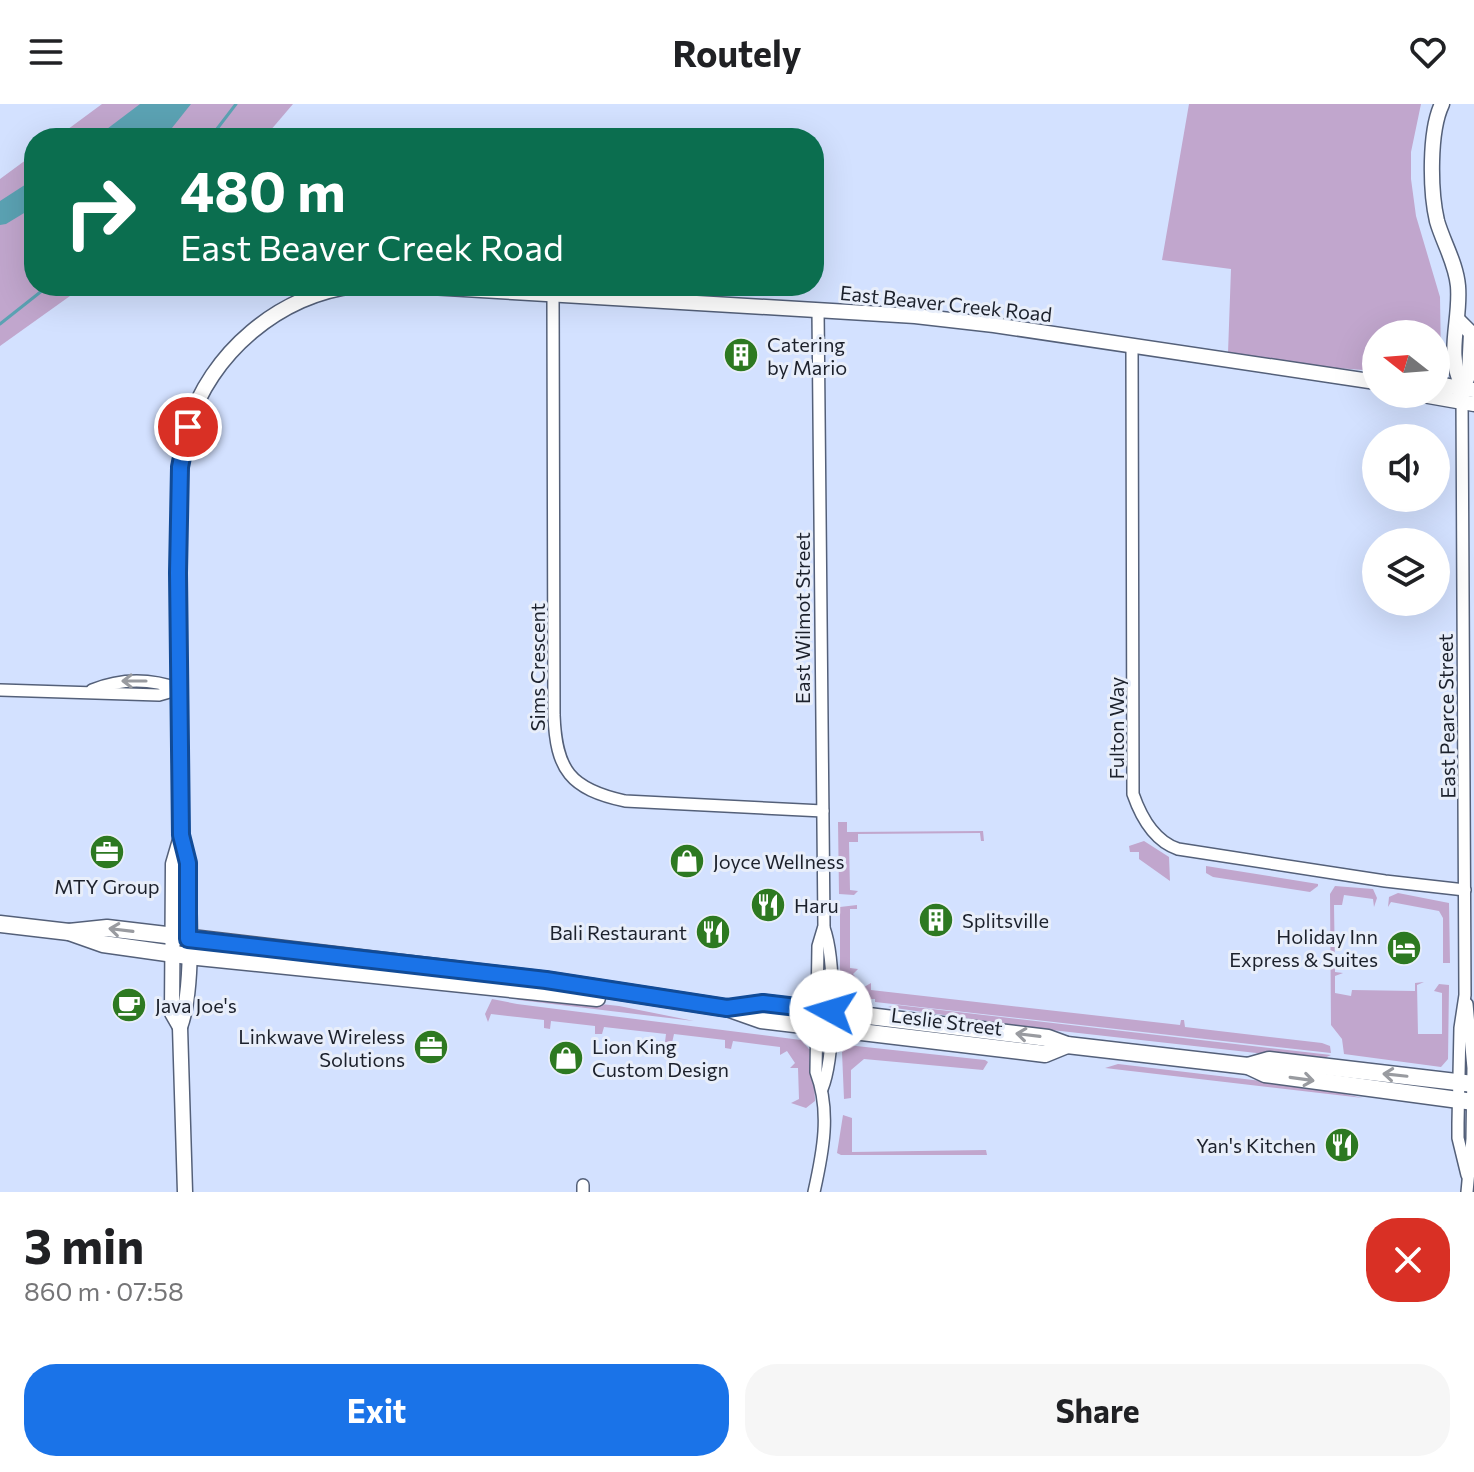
<!DOCTYPE html>
<html lang="en">
<head>
<meta charset="utf-8">
<style>
  body { margin:0; font-family:Commissioner,sans-serif; background:#f6f6f6; color:#202124; height:100vh; display:flex; flex-direction:column; font-size:30px; white-space:nowrap }
  * { box-sizing:border-box; margin:0 }
  p { font-size:26px; color:#757577 }
  .icon { flex:none; width:44px; height:44px; fill:none; stroke:currentColor; stroke-width:2; stroke-linecap:round; stroke-linejoin:round }
  .map { position:relative; height:1088px; overflow:hidden }
  .sheet { display:flex; flex-direction:column; background:#fff; flex:1 }
  .sheet>* { flex:none }
  .banner { position:absolute; left:24px; top:24px; width:800px; height:168px; border-radius:32px; box-shadow:0 8px 32px #0002; background:#0b6e4f; color:#fff; overflow:hidden }
  .needle { width:52px; rotate:287deg }
  .buttons { position:absolute; left:1362px; top:216px; display:grid; gap:16px }
  .buttons a { display:grid; place-items:center; width:88px; height:88px; border-radius:50%; background:#fff; box-shadow:0 8px 32px #0002; font-size:40px }
  .pin { position:absolute; display:grid; place-items:center; width:68px; height:68px; color:#fff; margin:-34px; border:4px solid #fff; border-radius:50%; box-shadow:0 2px 8px #0007 }
  .me { position:absolute; width:88px; margin:-44px; rotate:276deg; stroke-linejoin:round; filter:drop-shadow(0 0 6px #0008) }
  .turn { display:flex; align-items:center; gap:28px; height:168px; padding:0 24px; font-size:36px }
  .turn .icon { width:104px; height:104px; stroke-width:2.5 }
  .turn b { display:block; font-size:56px; line-height:68px }
  .round { display:grid; place-items:center; flex:none; width:84px; height:84px; border-radius:32px; background:#f6f6f6 }
  .headline { display:flex; align-items:center; justify-content:space-between; height:136px; padding:0 24px }
  h1 { font-size:48px; font-weight:700; line-height:60px }
  .action { display:flex; gap:16px; margin-top:auto; padding:16px 24px }
  .action a { flex:1; height:92px; border-radius:32px; background:#1a73e8; color:#fff; font-size:32px; font-weight:700; line-height:92px; text-align:center }
  .action a+a { background:#f6f6f6; color:#202124 }
  header { display:flex; justify-content:space-between; align-items:center; height:104px; padding:0 24px; background:#fff; font-size:36px; font-weight:700 }
  .map>svg:first-child { display:block }
  .green { fill:#c1a6cd }
  .water { fill:#5ba2b3 }
  .lines { fill:none; stroke-linecap:round; stroke-linejoin:round }
  .stream { stroke:#5ba2b3; stroke-width:3 }
  .minor-casing { stroke:#546079; stroke-width:14 }
  .tertiary-casing { stroke:#546079; stroke-width:17 }
  .secondary-casing { stroke:#546079; stroke-width:19 }
  .minor { stroke:#fff; stroke-width:11 }
  .tertiary { stroke:#fff; stroke-width:14 }
  .secondary { stroke:#fff; stroke-width:16 }
  .oneway { stroke:#999ba0 }
  .route-casing { stroke:#114b97; stroke-width:20 }
  .route { stroke:#1a73e8; stroke-width:14 }
  .labels { text-anchor:middle; dominant-baseline:central; stroke-width:6; stroke-linejoin:round; paint-order:stroke }
  .street-label { font-size:20px; fill:#1c212c; stroke:#e8eefa }
  .poi-label { font-size:20px; fill:#1c212c; stroke:#e8eefa; text-anchor:start }
</style>
</head>
<body>
<header><svg class="icon" aria-label="menu" viewBox="0 0 24 24"><path d="M4 6h16M4 12h16M4 18h16"/></svg>Routely<svg class="icon" aria-label="heart" viewBox="0 0 24 24"><path d="M12 20l-8-8c-3-5 5-10 8-4 3-6 11-1 8 4z"/></svg></header>
<div class="map">
<svg width="1474" height="1088" viewBox="0 0 1474 1088">
  <rect width="100%" height="100%" fill="#d3e1ff"/>
  <g class="green">
    <polygon points="102,0 293,0 264,34 56,34"/>
    <polygon points="1189,0 1421,0 1411,48 1411,75 1416,112 1440,193 1441,255 1436,266 1436,230 1376,230 1376,267 1311,262 1228,249 1231,165 1162,156"/>
    <polygon points="34,50 34,182 84,182 0,242 0,75"/>
    <polygon points="838,718 847,718 847,728 983,727 984,737 981,737 980,729 858,730 858,738 849,738 850,786 858,787 854,791 839,790"/>
    <polygon points="1144,737 1169,753 1170,777 1139,755 1139,748 1130,748 1129,742"/>
    <polygon points="1206,762 1318,780 1318,782 1310,788 1213,773 1206,769"/>
    <polygon points="1335,782 1373,785 1377,794 1374,803 1373,795 1344,791 1342,801 1334,801 1335,868 1343,869 1335,872 1335,889 1351,892 1352,886 1415,887 1415,879 1424,878 1417,881 1418,930 1442,930 1442,889 1434,887 1439,880 1449,881 1448,955 1441,963 1344,950 1342,935 1331,921 1330,790"/>
    <polygon points="1398,789 1449,799 1450,859 1443,859 1443,814 1439,807 1391,798 1388,803 1389,793"/>
    <polygon points="857,801 857,805 850,805 850,864 858,865 853,870 864,883 871,879 871,886 1180,921 1181,916 1184,916 1185,923 1322,939 1330,942 1331,949 875,898 875,895 857,896 840,885 840,803"/>
    <polygon points="500,889 619,902 694,917 519,896"/>
    <polygon points="492,895 517,900 801,936 809,945 813,945 815,997 806,1004 791,999 799,995 798,964 790,964 795,959 787,947 780,951 780,943 733,937 731,945 725,944 725,936 674,930 672,939 665,938 666,930 604,923 602,930 595,930 595,922 551,917 550,925 544,924 544,916 491,910 488,918 485,910"/>
    <polygon points="897,901 1331,951 1320,956 1034,924 888,903"/>
    <polygon points="847,941 985,956 988,958 983,966 864,955 851,966 851,994 844,995 842,948"/>
    <polygon points="1118,960 1312,983 1363,994 1105,964"/>
    <polygon points="843,1011 852,1014 852,1048 986,1046 987,1051 841,1051 837,1049"/>
  </g>
  <g class="water">
    <polygon points="140,0 191,0 164,34 95,34"/>
    <polygon points="34,75 34,103 6,120 0,121 0,97"/>
  </g>
  <g class="lines">
    <g class="stream">
      <polyline points="210,34 236,0"/>
      <polyline points="0,220 48,182"/>
    </g>
    <g class="minor-casing">
      <g id="minor">
        <path d="M553,191l1,420c2,55 16,74 71,86l198,10"/>
        <path d="M1132,242l1,448c8,23 21,47 45,55l207,32 80,9"/>
        <polyline points="1462,293 1465,891 1460,924 1458,1019 1458,1034 1467,1071"/>
        <polyline points="0,586 159,591 180,585"/>
        <path d="M92,586c29,-12 58,-12 88,-1"/>
        <polyline points="1467,900 1473,964 1472,1035 1467,1088"/>
        <path d="M822,985c13,-32 14,-128 2,-161"/>
        <polyline points="583,1088 583,1081"/>
        <path d="M814,1088c9,-40 17,-81 2,-120l2,-126 6,-20 -6,-616"/>
      </g>
    </g>
    <g class="tertiary-casing">
      <g id="tertiary">
        <path d="M1442,0c-13,27 -12,87 -5,117 6,21 19,42 21,65 3,36 -13,67 5,102"/>
        <polyline points="413,182 915,212 994,221 1376,278"/>
        <polyline points="1459,217 1471,229 1469,270 1463,284"/>
        <polyline points="1436,280 1474,286"/>
        <polyline points="1417,290 1474,300"/>
        <polyline points="180,736 173,760 172,909 180,923"/>
        <path d="M185,1088l-5,-165c15,-40 11,-150 1,-192 1,-97 -4,-195 -2,-293 1,-38 -2,-78 9,-115 21,-73 93,-134 168,-141"/>
      </g>
    </g>
    <g class="secondary-casing">
      <g id="secondary">
        <polyline points="0,820 69,828 103,840 188,852 597,894"/>
        <polyline points="69,828 107,824 546,876 727,904 761,916 1045,950 1067,941"/>
        <polyline points="732,904 763,899 1048,934 1067,941 1248,962 1265,970 1474,998"/>
        <polyline points="1248,962 1269,956 1474,980"/>
      </g>
    </g>
    <use href="#minor" class="minor"/>
    <use href="#tertiary" class="tertiary"/>
    <use href="#secondary" class="secondary"/>
  </g>
  <defs><path id="oneway-shaft" d="M-6 0H5M1.5-3L5.5 0L1.5 3" fill="none" stroke-width="1.6" stroke-linecap="round" stroke-linejoin="round" transform="scale(2)"/></defs>
  <g class="oneway">
    <use href="#oneway-shaft" transform="translate(134 577) rotate(-180)"/>
    <use href="#oneway-shaft" transform="translate(121 826) rotate(-173)"/>
    <use href="#oneway-shaft" transform="translate(1028 931) rotate(-173)"/>
    <use href="#oneway-shaft" transform="translate(1395 971) rotate(-174)"/>
    <use href="#oneway-shaft" transform="translate(1302 975) rotate(8)"/>
  </g>
  <g class="lines">
    <g class="route-casing">
      <polyline id="route" points="188,323 180,363 178,469 181,731 188,759 188,835 546,876 727,904 763,899 831,907"/>
    </g>
    <use href="#route" class="route"/>
  </g>
  <defs>
    <g id="building-disc" transform="scale(1.8)"><circle r="9.5" fill="#2d7921" stroke="#e8eefa"/><path d="M-4-6H4V6H1V3H-1V6H-4ZM-2.5-4.3h1.7v1.8h-1.7ZM.8-4.3h1.7v1.8H.8ZM-2.5-1h1.7V.8h-1.7ZM.8-1h1.7V.8H.8Z" fill="#fff"/></g>
    <g id="office-disc" transform="scale(1.8)"><circle r="9.5" fill="#2d7921" stroke="#e8eefa"/><path d="M-6-3h4V-5.5h4V-3h4V5H-6ZM-1-4.5V-3h2v-1.5ZM-6 0V1H6V0Z" fill="#fff"/></g>
    <g id="shop-disc" transform="scale(1.8)"><circle r="9.5" fill="#2d7921" stroke="#e8eefa"/><path d="M-5-2.5h2.3a2.7 3.5 0 0 1 5.4 0H5L5.5 6h-11ZM-1.5-2.5h3a1.5 2.3 0 0 0-3 0Z" fill="#fff"/></g>
    <g id="restaurant-disc" transform="scale(1.8)"><circle r="9.5" fill="#2d7921" stroke="#e8eefa"/><path d="M-5-6h1v4h1v-4h1v4h1v-4h1v5L-1.5 .5V6h-2V.5L-5-1ZM5-6V6H3V1.5H1.5Q1.5-4 5-6Z" fill="#fff"/></g>
    <g id="hotel-disc" transform="scale(1.8)"><circle r="9.5" fill="#2d7921" stroke="#e8eefa"/><path d="M-6-4.5h1.5V1H6V5H4.5V3h-9V5H-6ZM-4 0a1.8 1.8 0 1 1 3.6 0ZM.5 0V-2.5h3Q6-2.5 6 0Z" fill="#fff"/></g>
    <g id="cafe-disc" transform="scale(1.8)"><circle r="9.5" fill="#2d7921" stroke="#e8eefa"/><path d="M-5.5-4.5H6V0H3Q3 3.5 0 3.5H-2.5Q-5.5 3.5-5.5 0ZM3-3.2v2h1.7v-2ZM-6 4.5H4V6H-6Z" fill="#fff"/></g>
  </defs>
  <g fill-rule="evenodd">
    <use href="#building-disc" x="741" y="251"/>
    <use href="#office-disc" x="107" y="748"/>
    <use href="#shop-disc" x="687" y="757"/>
    <use href="#restaurant-disc" x="768" y="801"/>
    <use href="#building-disc" x="936" y="816"/>
    <use href="#restaurant-disc" x="713" y="828"/>
    <use href="#hotel-disc" x="1404" y="844"/>
    <use href="#cafe-disc" x="129" y="901"/>
    <use href="#office-disc" x="431" y="943"/>
    <use href="#shop-disc" x="566" y="954"/>
    <use href="#restaurant-disc" x="1342" y="1041"/>
  </g>
  <g class="labels">
    <g class="street-label">
      <text transform="translate(946 199) rotate(6)">East Beaver Creek Road</text>
      <text transform="translate(802 514) rotate(-90)">East Wilmot Street</text>
      <text transform="translate(537 563) rotate(-90)">Sims Crescent</text>
      <text transform="translate(1446 612) rotate(-91)">East Pearce Street</text>
      <text transform="translate(1116 624) rotate(-90)">Fulton Way</text>
      <text transform="translate(947 917) rotate(7)">Leslie Street</text>
    </g>
    <g class="poi-label">
      <text x="767" y="240">Catering<tspan x="767" dy="23">by Mario</tspan></text>
      <text x="713" y="757">Joyce Wellness</text>
      <text x="107" y="782" text-anchor="middle">MTY Group</text>
      <text x="794" y="801">Haru</text>
      <text x="962" y="816">Splitsville</text>
      <text x="687" y="828" text-anchor="end">Bali Restaurant</text>
      <text x="1378" y="832" text-anchor="end">Holiday Inn<tspan x="1378" dy="23">Express &amp; Suites</tspan></text>
      <text x="155" y="901">Java Joe's</text>
      <text x="405" y="932" text-anchor="end">Linkwave Wireless<tspan x="405" dy="23">Solutions</tspan></text>
      <text x="592" y="942">Lion King<tspan x="592" dy="23">Custom Design</tspan></text>
      <text x="1316" y="1041" text-anchor="end">Yan's Kitchen</text>
    </g>
  </g>
</svg>
<div class="buttons">
<a><svg class="needle" viewBox="-14 -14 28 28"><path d="M0-13l5 13h-10z" fill="#e53935"/><path d="M0 13l5-13h-10z" fill="#757577"/></svg></a>
<a><svg class="icon" aria-label="sound" viewBox="0 0 24 24"><path d="M4 9h4l5-4v14l-5-4H4zM17 9q2 3 0 6"/></svg></a>
<a><svg class="icon" aria-label="layers" viewBox="0 0 24 24"><path d="M12 4l9 5-9 5-9-5zM3 14l9 5 9-5"/></svg></a>
</div>
<div class="pin" style="left:188px;top:323px;background:#d93025"><svg class="icon" aria-label="arrive" viewBox="0 0 24 24"><path d="M6 21V4h12l-3 4 3 4H6"/></svg></div>
<svg class="me" style="left:831px;top:907px" viewBox="-20 -20 40 40"><circle r="19" fill="#fff"/><path d="M0-13L10 11 0 6-10 11z" fill="#1a73e8"/></svg>
<div class="banner">
<div class="turn"><svg class="icon" aria-label="right" viewBox="0 0 24 24"><path d="M7 20v-9h11M14 6l5 5-5 5"/></svg><div><b>480 m</b>East Beaver Creek Road</div></div>
</div>
</div>
<section class="sheet">
<div class="headline"><div><h1>3 min</h1><p>860 m · 07:58</p></div><a class="round" style="background:#d93025;color:#fff"><svg class="icon" aria-label="close" viewBox="0 0 24 24"><path d="M6 6l12 12M18 6L6 18"/></svg></a></div>
<div class="action"><a>Exit</a><a>Share</a></div>
</section>
</body>
</html>
